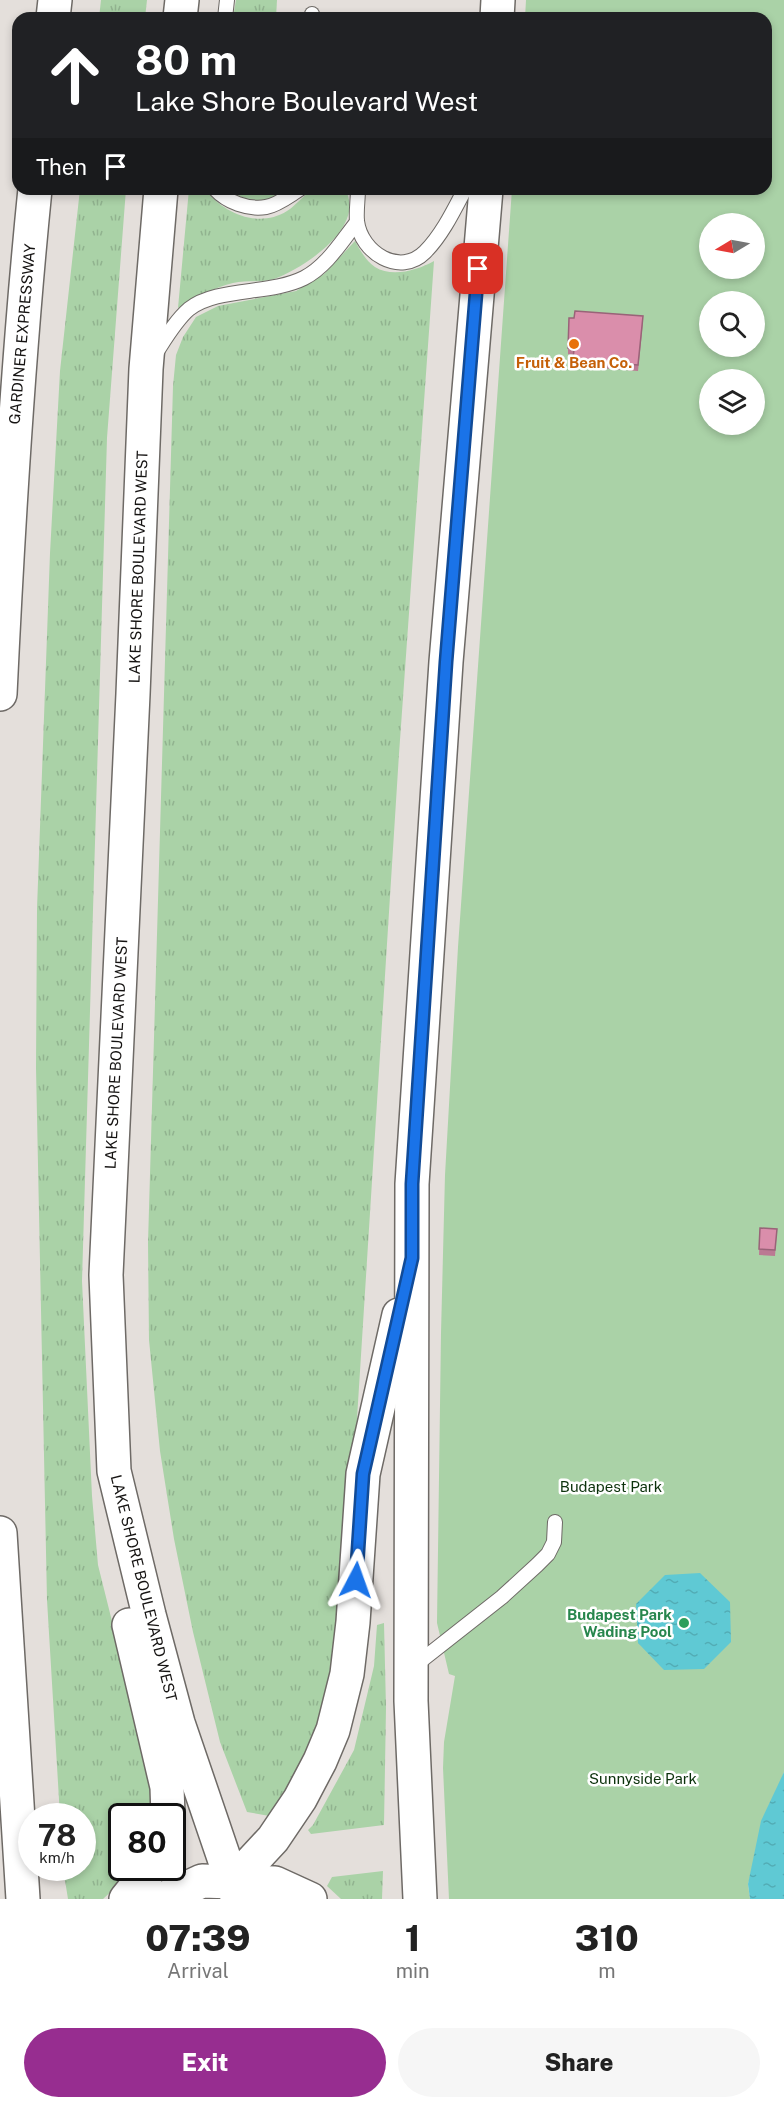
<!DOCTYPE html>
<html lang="en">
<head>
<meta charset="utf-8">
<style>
  body { margin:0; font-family:"Public Sans",sans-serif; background:#f6f6f6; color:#222; height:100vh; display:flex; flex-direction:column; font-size:22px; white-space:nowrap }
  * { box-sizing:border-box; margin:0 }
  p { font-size:20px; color:#767676 }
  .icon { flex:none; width:33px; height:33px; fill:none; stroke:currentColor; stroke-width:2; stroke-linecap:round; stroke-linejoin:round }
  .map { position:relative; height:1899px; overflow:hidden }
  .side { display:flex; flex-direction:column; background:#fff; flex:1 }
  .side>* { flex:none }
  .banner { position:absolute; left:12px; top:12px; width:760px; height:183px; border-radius:18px; box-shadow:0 3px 9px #0003; background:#202124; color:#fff; overflow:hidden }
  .needle { width:39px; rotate:260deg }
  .controls { position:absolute; left:699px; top:213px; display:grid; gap:12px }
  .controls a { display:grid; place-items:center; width:66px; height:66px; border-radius:50%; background:#fff; box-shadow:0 3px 9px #0003; font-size:30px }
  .speed { position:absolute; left:18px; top:1803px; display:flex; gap:12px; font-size:30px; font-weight:700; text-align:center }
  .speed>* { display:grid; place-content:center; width:78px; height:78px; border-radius:50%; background:#fff; box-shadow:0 3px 9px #0003; line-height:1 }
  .speed small { font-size:15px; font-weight:400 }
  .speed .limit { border:3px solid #111; border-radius:9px; background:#fff; color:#111 }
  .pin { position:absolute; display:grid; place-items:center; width:51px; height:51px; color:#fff; margin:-26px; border-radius:12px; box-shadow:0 3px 9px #0006 }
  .me { position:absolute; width:66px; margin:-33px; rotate:4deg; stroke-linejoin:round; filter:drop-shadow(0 0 4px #0008) }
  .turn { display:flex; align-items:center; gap:21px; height:126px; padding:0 24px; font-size:27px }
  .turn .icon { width:78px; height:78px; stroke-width:2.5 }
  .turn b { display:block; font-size:42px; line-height:51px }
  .then { display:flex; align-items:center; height:57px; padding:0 24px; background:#0003; gap:12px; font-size:22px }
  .eta { display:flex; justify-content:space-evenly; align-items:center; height:102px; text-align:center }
  .eta b { font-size:36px; font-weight:800; line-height:42px }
  .primary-button { display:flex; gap:12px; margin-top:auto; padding:12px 24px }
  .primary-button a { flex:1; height:69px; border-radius:36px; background:#972d90; color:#fff; font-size:24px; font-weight:800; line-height:69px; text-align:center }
  .primary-button a+a { background:#f6f6f6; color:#222 }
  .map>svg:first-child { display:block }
  .grass { fill:url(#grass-tufts) }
  .park { fill:#aad2a7; fill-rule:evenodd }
  .water { fill:url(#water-ripples) }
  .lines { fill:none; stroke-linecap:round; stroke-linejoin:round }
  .lane-casing { stroke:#6e6a66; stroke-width:16 }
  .secondary-casing { stroke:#6e6a66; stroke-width:36 }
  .highway-casing { stroke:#6e6a66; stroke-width:36 }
  .lane { stroke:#fff; stroke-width:14 }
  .secondary { stroke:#fff; stroke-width:33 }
  .highway { stroke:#fff; stroke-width:33 }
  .wall { fill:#bb7a93 }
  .building { fill:#da8eab; stroke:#996378; stroke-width:1.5 }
  .route-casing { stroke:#114b97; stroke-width:15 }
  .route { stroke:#1a73e8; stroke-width:10 }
  .food-dot { fill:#e8710a; stroke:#fff; stroke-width:2 }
  .leisure-dot { fill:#2e9e5b; stroke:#fff; stroke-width:2 }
  .labels { text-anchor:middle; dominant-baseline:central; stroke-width:5; stroke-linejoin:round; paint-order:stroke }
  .street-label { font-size:15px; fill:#151312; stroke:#fff }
  .food-label { font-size:15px; font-weight:bold; fill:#c56008; stroke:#fff }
  .park-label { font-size:15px; fill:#0c320c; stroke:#fff }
  .leisure-label { font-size:15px; font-weight:bold; fill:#27864d; stroke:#fff; text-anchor:end }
</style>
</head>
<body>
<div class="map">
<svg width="784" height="1899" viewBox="0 0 784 1899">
  <defs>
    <pattern id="grass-tufts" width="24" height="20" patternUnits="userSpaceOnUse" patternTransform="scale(1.5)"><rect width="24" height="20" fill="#aad2a7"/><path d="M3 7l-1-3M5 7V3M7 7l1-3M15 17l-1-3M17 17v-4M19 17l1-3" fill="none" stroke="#91b38f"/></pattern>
    <pattern id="water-ripples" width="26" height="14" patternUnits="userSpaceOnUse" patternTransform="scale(1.5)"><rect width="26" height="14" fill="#5fc9d4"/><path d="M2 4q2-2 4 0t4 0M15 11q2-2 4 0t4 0" fill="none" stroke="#52acb5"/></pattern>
  </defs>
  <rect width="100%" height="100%" fill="#e4dfdb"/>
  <g class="grass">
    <polygon points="101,0 147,0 145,18 99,18"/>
    <polygon points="236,0 277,0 276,18 233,18"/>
    <polygon points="80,189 126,189 107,438 82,1281 92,1496 98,1565 156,1798 154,1816 122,1816 122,1868 129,1868 117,1886 103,1899 68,1899 63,1868 82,1868 82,1816 60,1816 47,1600 36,1068 37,909 50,553 60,371"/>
    <path d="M189,189h16c18,24 53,40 82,22 10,-6 19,-20 30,-22 9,-2 19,0 28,0 22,38 -41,79 -71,90 -13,4 -28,1 -41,4 -20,5 -37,14 -55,25z"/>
    <path d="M226,189h61c-22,16 -39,13 -61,0z"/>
    <path d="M355,241c5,9 11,20 20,26 17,11 43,3 59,-6l-35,493 -52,823 -17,128 -55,112 -28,-5 -27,-70 -27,-110 -19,-93 -14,-88 -11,-111 -1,-97 25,-857 3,-31 7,-18 13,-20 22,-11 78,-15 28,-17z"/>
    <polygon points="384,1623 386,1708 384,1825 311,1834 308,1830 313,1825 354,1750 374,1666 377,1625"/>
    <polygon points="383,1871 382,1899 341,1899 327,1886 332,1877"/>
  </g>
  <path class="park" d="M526,0h258v1772l-36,112 2,15h-301l-6,-131 1,-26 11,-66 -6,-2 -12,-51 4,-290 4,-158 13,-228 54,-758h254v-171h-241zM710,224h44v44h-44zM710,302h44v44h-44zM710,380h44v44h-44z"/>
  <g class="water">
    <polygon points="700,1573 730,1602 731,1642 704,1669 664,1670 638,1643 636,1604 665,1575"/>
    <polygon points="784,1772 784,1899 750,1899 748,1884 761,1821"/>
  </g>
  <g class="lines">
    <g class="lane-casing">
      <g id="lane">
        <polyline points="312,14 312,18"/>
        <polyline points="225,18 227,0"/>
        <path d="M215,189c12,13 33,21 51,18 12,-2 24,-12 34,-18"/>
        <path d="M358,189c0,10 -2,22 -1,32 4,32 43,56 68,31 17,-17 29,-42 40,-63"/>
        <path d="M156,353c9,-14 20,-33 33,-44 28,-22 81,-14 115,-31 23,-12 37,-36 53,-56"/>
        <polyline points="413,1667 502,1597 537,1565 548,1554 554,1542 555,1522"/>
      </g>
    </g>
    <g class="secondary-casing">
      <polyline id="secondary" points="163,1899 202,1881 233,1882"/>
    </g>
    <g class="highway-casing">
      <g id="highway">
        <polyline points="53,18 55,0"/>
        <polyline points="180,18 182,0"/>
        <polyline points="497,18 498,0"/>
        <polyline points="161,189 146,369 133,694 106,1275 114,1471 149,1615 178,1723 238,1899"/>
        <path d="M0,694c8,-169 18,-337 35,-505"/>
        <polyline points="0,1533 23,1899"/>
        <polyline points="129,1625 167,1787 168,1816"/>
        <polyline points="233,1882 273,1839 300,1799 320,1761 333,1730 347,1674 353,1622 363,1474 399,1315"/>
        <polyline points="233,1882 275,1883 310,1899"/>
        <polyline points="126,1899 151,1868"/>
        <polyline points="420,1899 411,1701 412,1184 446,662 486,189"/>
      </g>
    </g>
    <use href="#lane" class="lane"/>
    <use href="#secondary" class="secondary"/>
    <use href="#highway" class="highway"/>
  </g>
  <g class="wall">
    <polygon points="574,318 643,322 638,371 573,366 574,355 568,354 568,348"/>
    <polygon points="760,1228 777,1229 775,1256 759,1255"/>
  </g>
  <g class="building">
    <polygon points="575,311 643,316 638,365 573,360 574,349 568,348 569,318 574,318"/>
    <polygon points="760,1228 777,1229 775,1250 759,1249"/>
  </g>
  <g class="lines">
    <g class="route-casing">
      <polyline id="route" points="356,1580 363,1474 412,1258 412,1184 446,662 478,269"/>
    </g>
    <use href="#route" class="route"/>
  </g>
  <circle class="food-dot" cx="574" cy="344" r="6"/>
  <circle class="leisure-dot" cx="684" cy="1623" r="6"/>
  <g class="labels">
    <g class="street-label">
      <text transform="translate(22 334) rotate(-85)">GARDINER EXPRESSWAY</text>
      <text transform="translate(138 567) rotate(-88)">LAKE SHORE BOULEVARD WEST</text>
      <text transform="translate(116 1053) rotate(-87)">LAKE SHORE BOULEVARD WEST</text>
      <text transform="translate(144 1588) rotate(76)">LAKE SHORE BOULEVARD WEST</text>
    </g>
    <g class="food-label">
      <text x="574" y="362">Fruit &amp; Bean Co.</text>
    </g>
    <g class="park-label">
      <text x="611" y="1486">Budapest Park</text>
      <text x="643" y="1778">Sunnyside Park</text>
    </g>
    <g class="leisure-label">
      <text x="672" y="1614">Budapest Park<tspan x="672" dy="17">Wading Pool</tspan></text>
    </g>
  </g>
</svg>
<div class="controls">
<a><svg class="needle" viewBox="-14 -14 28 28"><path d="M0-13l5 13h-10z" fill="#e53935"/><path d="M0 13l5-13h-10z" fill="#767676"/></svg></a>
<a><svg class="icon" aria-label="search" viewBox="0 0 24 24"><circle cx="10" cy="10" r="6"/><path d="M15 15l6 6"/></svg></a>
<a><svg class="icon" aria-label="layers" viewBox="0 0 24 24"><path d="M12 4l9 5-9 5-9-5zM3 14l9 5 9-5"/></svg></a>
</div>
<div class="speed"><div>78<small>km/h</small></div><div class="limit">80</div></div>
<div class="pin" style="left:478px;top:269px;background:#d93025"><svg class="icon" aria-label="arrive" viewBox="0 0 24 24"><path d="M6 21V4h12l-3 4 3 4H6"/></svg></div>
<svg class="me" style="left:356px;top:1580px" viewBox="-20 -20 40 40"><path d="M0-17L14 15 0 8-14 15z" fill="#1a73e8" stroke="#fff" stroke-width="4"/></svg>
<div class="banner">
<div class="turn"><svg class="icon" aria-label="ahead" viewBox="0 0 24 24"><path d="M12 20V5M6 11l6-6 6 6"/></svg><div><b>80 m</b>Lake Shore Boulevard West</div></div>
<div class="then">Then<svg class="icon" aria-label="arrive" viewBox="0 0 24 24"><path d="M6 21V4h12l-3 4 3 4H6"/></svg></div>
</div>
</div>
<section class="side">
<div class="eta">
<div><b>07:39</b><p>Arrival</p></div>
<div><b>1</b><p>min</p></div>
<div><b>310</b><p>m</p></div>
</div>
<div class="primary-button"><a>Exit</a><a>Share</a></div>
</section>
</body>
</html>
